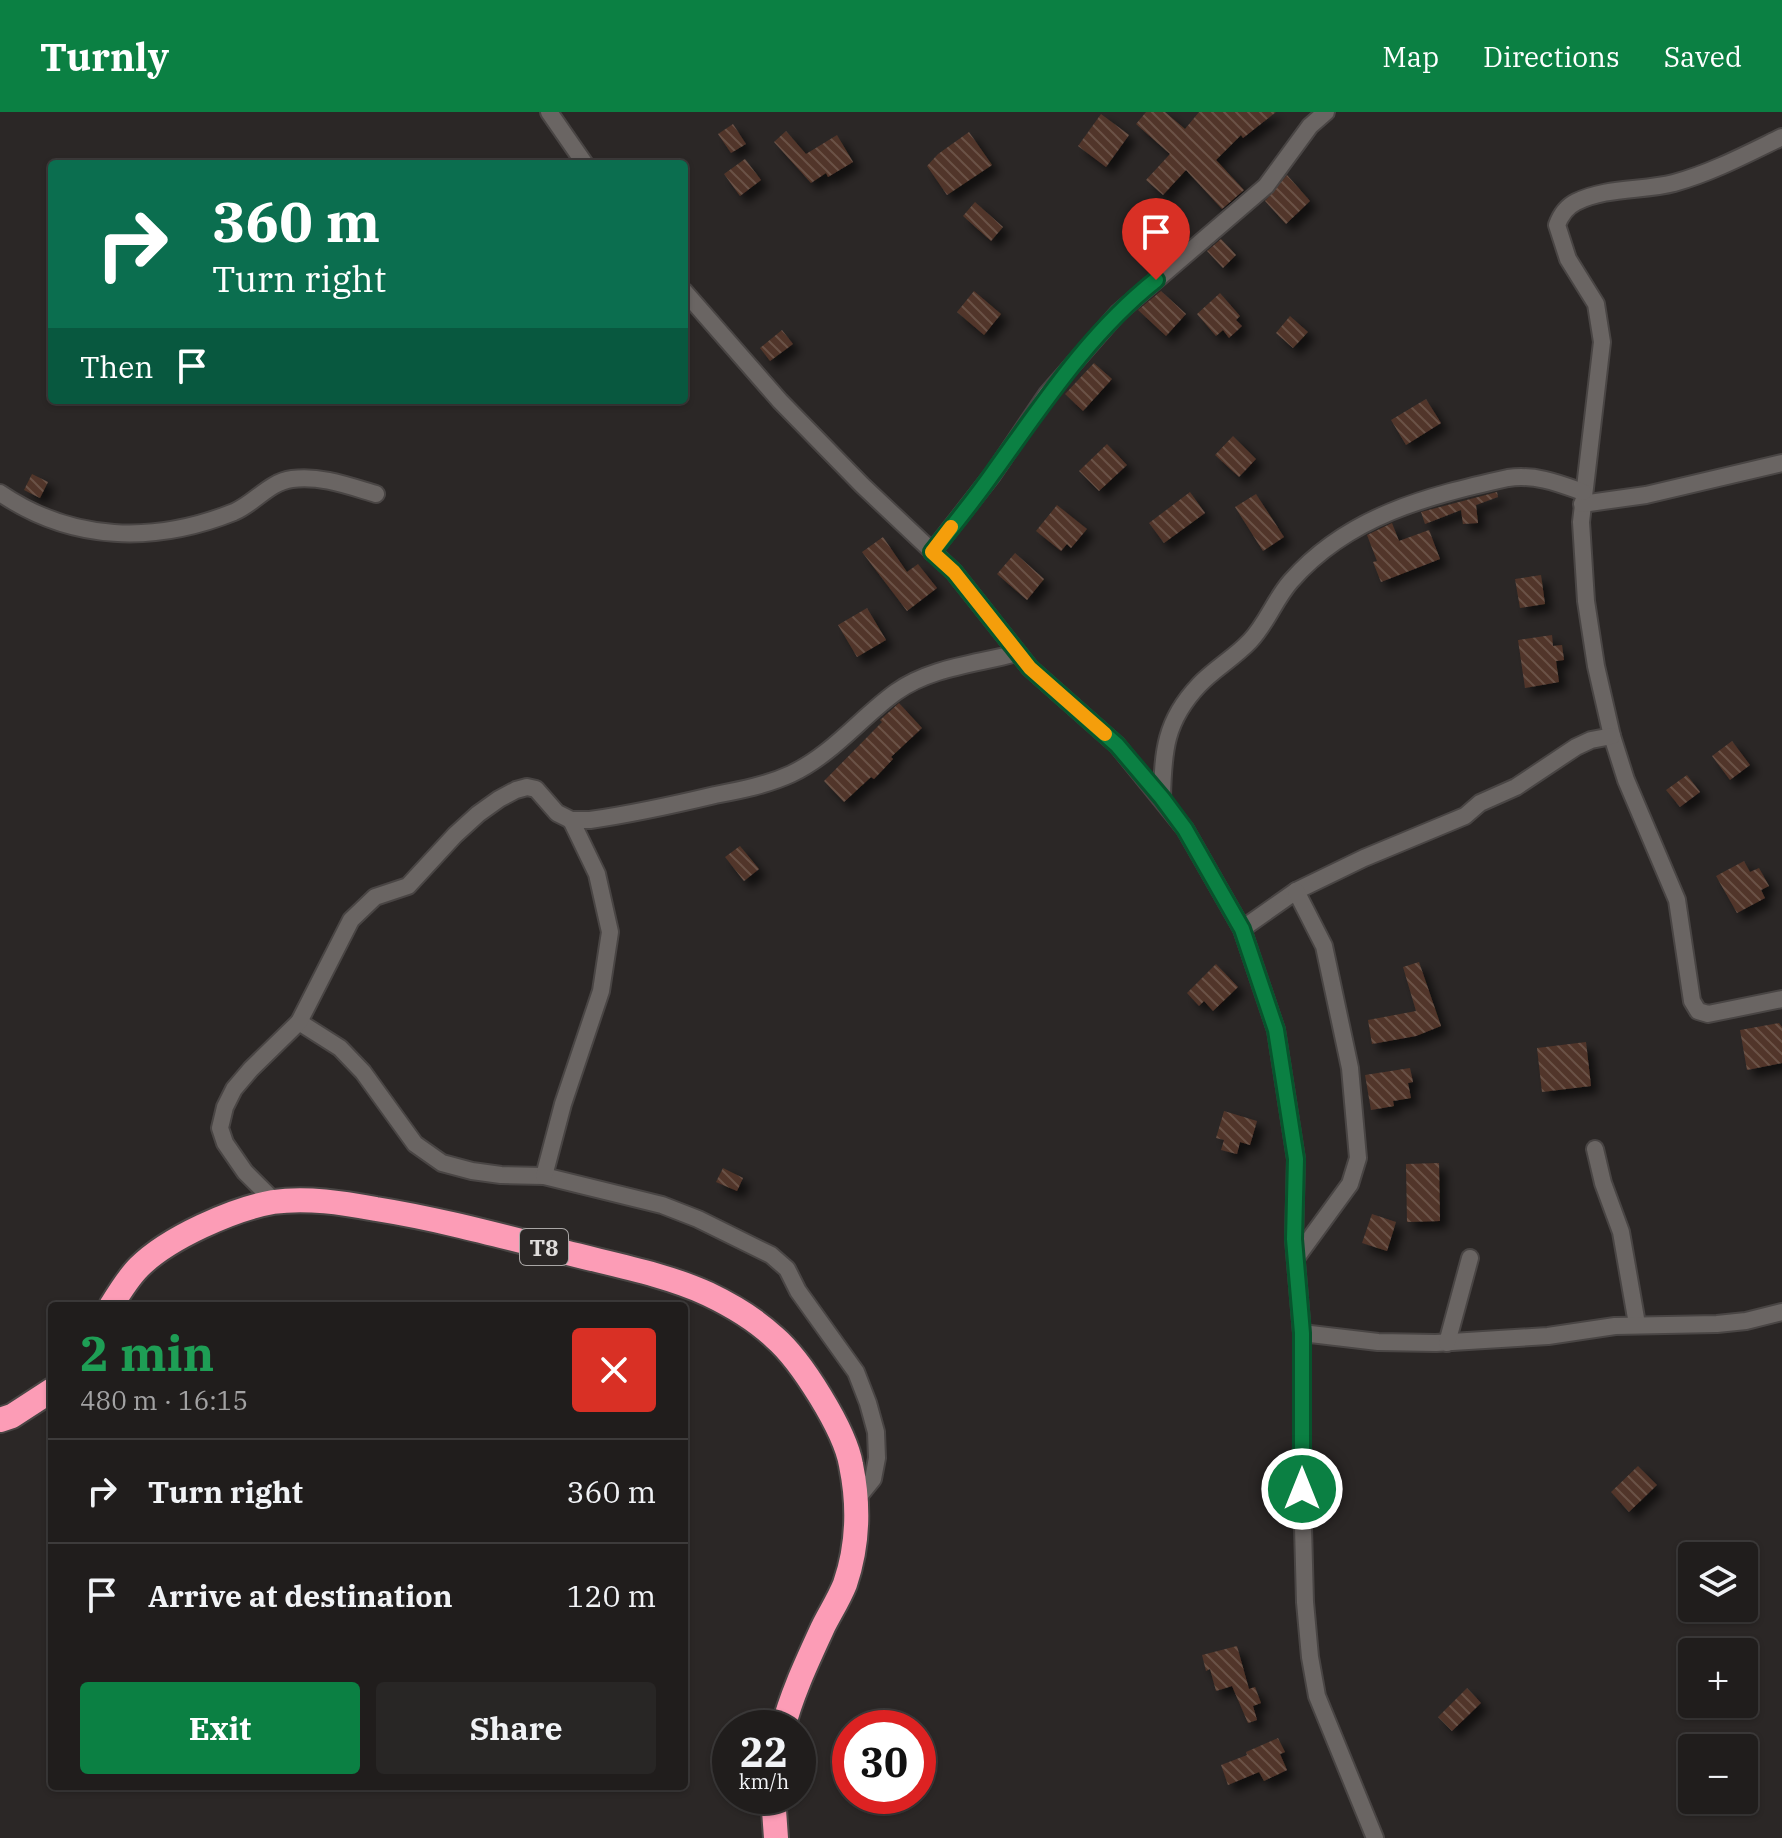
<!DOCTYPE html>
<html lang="en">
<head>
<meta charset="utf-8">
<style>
  body { margin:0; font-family:"IBM Plex Serif",serif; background:#282625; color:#f1f3f6; height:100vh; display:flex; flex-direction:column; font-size:30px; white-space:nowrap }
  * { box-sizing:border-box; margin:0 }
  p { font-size:26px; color:#a2a2a3 }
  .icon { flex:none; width:44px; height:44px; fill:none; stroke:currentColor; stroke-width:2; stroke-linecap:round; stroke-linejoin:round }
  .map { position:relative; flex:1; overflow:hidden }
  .details { position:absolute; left:48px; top:1190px; width:640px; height:488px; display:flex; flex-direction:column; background:#201d1c; border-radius:8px; box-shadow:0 2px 6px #0004,0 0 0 2px #3d3b3b }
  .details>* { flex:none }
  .hud { position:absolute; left:48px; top:48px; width:640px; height:244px; border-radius:8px; box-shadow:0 2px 6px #0004,0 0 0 2px #3d3b3b; background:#0b6e4f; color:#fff; overflow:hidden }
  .fabs { position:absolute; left:1678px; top:1430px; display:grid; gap:16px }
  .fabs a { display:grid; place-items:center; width:80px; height:80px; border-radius:8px; background:#201d1c; box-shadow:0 2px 6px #0004,0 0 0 2px #3d3b3b; font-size:40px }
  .speed { position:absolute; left:712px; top:1598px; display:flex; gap:16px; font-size:40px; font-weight:700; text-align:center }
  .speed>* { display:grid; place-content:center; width:104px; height:104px; border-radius:50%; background:#201d1c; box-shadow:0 2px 6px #0004,0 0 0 2px #3d3b3b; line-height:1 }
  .speed small { font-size:20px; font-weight:400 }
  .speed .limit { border:12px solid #d22; background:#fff; color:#111 }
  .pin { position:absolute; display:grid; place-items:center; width:68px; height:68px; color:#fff; margin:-82px -34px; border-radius:50% 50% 50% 0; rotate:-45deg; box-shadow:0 0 8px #0007 }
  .pin .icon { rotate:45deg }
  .me { position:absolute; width:88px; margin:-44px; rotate:0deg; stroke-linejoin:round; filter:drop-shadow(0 0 6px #0008) }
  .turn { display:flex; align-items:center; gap:28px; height:168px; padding:0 32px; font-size:36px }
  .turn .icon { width:104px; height:104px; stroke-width:2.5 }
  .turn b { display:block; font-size:56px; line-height:68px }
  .then { display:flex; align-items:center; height:76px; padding:0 32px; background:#0003; gap:16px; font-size:30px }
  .round { display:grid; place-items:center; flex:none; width:84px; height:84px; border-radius:8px; background:#282625 }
  .overview { display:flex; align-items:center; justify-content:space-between; height:136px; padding:0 32px }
  h1 { font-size:48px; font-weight:700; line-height:60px; color:#1e9e55 }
  .primary-button { display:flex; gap:16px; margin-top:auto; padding:16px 32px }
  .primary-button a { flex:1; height:92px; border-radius:8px; background:#0b8043; color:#fff; font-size:32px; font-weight:700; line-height:92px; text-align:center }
  .primary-button a+a { background:#282625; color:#f1f3f6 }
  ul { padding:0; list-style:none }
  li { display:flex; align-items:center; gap:24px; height:104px; padding:0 32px; border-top:2px solid #3d3b3b }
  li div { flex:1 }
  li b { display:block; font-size:30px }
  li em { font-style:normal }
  header { display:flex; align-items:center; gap:48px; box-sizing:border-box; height:112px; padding:0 40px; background:#0b8043; color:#fff }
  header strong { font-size:38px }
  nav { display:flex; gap:44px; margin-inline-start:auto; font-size:28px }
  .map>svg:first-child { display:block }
  .building { fill:url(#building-back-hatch); filter:url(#shadow) }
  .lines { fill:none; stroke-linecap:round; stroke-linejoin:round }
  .street-casing { stroke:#494544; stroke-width:20 }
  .highway-casing { stroke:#494544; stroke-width:28 }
  .street { stroke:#6a6563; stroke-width:16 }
  .highway { stroke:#fc9cb6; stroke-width:24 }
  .route-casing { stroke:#07532c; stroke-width:20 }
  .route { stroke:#0b8043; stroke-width:14 }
  .slow { stroke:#f59e0b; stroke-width:14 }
  .labels { text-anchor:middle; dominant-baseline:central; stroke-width:7; stroke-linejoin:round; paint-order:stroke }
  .shield { fill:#2b2726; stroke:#a9a6a5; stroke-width:2 }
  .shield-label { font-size:22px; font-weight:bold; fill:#dfdcdb }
</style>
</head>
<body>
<header>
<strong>Turnly</strong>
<nav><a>Map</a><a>Directions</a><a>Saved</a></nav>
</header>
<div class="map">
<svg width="1782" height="1726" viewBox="0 0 1782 1726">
  <defs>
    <pattern id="building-back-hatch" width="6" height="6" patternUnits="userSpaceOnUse" patternTransform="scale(2)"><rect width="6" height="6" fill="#513529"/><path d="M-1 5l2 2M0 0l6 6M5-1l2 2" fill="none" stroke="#6a5247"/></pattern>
    <filter id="shadow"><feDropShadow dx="7" dy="7" stdDeviation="4" flood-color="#0009"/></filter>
  </defs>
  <rect width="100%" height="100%" fill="#2b2726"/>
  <g class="building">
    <polygon points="1146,0 1165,0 1185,17 1199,0 1276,0 1243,26 1241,23 1216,48 1244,78 1222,97 1186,58 1163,83 1146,68 1170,42 1136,12"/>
    <polygon points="1101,2 1129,23 1106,55 1078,34"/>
    <polygon points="733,12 746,32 731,41 718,22"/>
    <polygon points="786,19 806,42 837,23 853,50 828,65 826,61 811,71 774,30"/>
    <polygon points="969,20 992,53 947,83 927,54 938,42"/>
    <polygon points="745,47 761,68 740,84 724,62"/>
    <polygon points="1287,63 1310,89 1286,112 1265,89"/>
    <polygon points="975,90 1003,115 991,129 963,104"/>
    <polygon points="1221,127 1236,143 1223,156 1207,139"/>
    <polygon points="974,179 1001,202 984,223 957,200"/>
    <polygon points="1161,179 1186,202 1166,224 1138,198"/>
    <polygon points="1220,181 1240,204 1236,208 1242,214 1229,226 1223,218 1216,224 1197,202"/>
    <polygon points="1290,204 1308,220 1293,236 1276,221"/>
    <polygon points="782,218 793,232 770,249 760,236"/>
    <polygon points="1094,251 1112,267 1083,299 1065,282"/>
    <polygon points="1426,287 1441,311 1406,333 1391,308"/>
    <polygon points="1233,324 1256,347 1239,365 1215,343"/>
    <polygon points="1107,332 1127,353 1099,379 1079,359"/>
    <polygon points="32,362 48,370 40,386 24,378"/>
    <polygon points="1190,380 1205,401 1164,431 1149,411"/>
    <polygon points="1497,380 1498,385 1476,393 1478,411 1463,412 1461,398 1425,412 1421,400"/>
    <polygon points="1256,382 1284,425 1263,439 1235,395"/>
    <polygon points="1057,393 1087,417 1071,436 1067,432 1061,439 1036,419"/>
    <polygon points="1392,411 1399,429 1429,418 1440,447 1381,470 1373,450 1377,449 1367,423"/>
    <polygon points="883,425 907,460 918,452 937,476 907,499 862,440"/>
    <polygon points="1015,441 1044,467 1027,488 997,462"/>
    <polygon points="1541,463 1545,492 1520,496 1515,467"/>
    <polygon points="867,496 886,528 857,545 838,513"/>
    <polygon points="1552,523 1553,534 1562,533 1564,548 1556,549 1559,570 1525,576 1518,528"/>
    <polygon points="899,591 922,616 891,645 893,647 874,667 871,665 844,690 824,669 882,610 880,608"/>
    <polygon points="1732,629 1750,653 1730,668 1712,644"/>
    <polygon points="1687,663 1700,680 1680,695 1666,678"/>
    <polygon points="740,734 759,757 744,769 725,745"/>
    <polygon points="1744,749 1750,760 1759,756 1769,774 1761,778 1765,786 1737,801 1716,764"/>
    <polygon points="1419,850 1441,914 1416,924 1372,932 1368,908 1416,899 1403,855"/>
    <polygon points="1216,852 1238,875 1213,899 1204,889 1199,894 1187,881"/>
    <polygon points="1779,911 1782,915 1782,951 1747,958 1740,918"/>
    <polygon points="1586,930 1591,974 1542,980 1537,936"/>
    <polygon points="1410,956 1413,970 1408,971 1411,986 1393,989 1394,994 1371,998 1365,963"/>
    <polygon points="1224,999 1257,1009 1250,1033 1240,1030 1237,1042 1221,1038 1224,1028 1216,1026"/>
    <polygon points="1439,1051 1440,1109 1407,1110 1406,1052"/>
    <polygon points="723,1056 743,1066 737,1079 716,1070"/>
    <polygon points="1372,1102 1396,1110 1387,1139 1362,1131"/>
    <polygon points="1638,1354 1657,1373 1629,1400 1611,1380"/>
    <polygon points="1237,1534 1249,1577 1255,1575 1261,1591 1253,1594 1257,1608 1248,1611 1232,1574 1216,1579 1210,1557 1206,1559 1202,1543"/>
    <polygon points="1467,1576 1481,1591 1452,1619 1438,1605"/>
    <polygon points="1278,1626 1285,1640 1280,1642 1287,1658 1264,1669 1259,1660 1228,1673 1221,1653 1247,1643 1246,1640"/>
  </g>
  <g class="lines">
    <g class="street-casing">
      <g id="street">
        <polyline points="549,0 585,52"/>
        <path d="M1782,25c-35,17 -71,36 -108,46 -31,8 -68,4 -98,19 -10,5 -15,12 -19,23l11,34 28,45 6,38 -21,180 5,79 10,65 16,70 14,44 51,120 15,101 6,10 10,3 74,-15"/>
        <polyline points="684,179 780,289 862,373 954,460 1030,556 1117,633 1185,717 1242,817 1276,918 1296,1047 1294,1127 1302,1221 1302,1377 1305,1490 1310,1545 1317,1584 1375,1726"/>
        <path d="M0,381c72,49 154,51 234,19 21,-9 35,-30 58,-33 28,-4 57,7 84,15"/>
        <polyline points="1582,392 1646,383 1782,351"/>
        <polyline points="932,440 993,362 1047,282 1118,201 1266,74 1310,14 1326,0"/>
        <path d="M1162,686c1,-47 3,-77 37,-113 15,-16 35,-27 51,-44 17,-18 25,-42 41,-60 57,-65 136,-85 217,-103 27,-4 50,5 75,14"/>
        <polyline points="1242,817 1296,779 1364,746 1465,704 1480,691 1516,675 1576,635 1591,628 1612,624"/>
        <polyline points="299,910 340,936 363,960 415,1032 442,1051 472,1059 501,1063 544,1064 662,1093 698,1107 771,1143 787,1157 798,1179 856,1260 868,1291 876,1320 877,1346 873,1367 856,1388"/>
        <polyline points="1595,1037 1603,1071 1621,1120 1637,1212"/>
        <polyline points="544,1064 563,992 601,879 610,820 597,762 571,708"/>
        <path d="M275,1090l-30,-30 -20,-29 -5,-15 5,-21 9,-18 17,-20 48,-47 52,-102 24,-23 33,-11 47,-51 23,-21 21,-15 17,-9 11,-3 9,2 21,24 14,7h19c42,-6 83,-15 125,-25 26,-5 52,-10 76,-21 42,-20 69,-56 105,-82 35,-25 81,-28 121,-39"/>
        <polyline points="1296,1146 1350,1072 1358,1046 1350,956 1324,834 1296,779"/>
        <polyline points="1302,1221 1378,1230 1436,1231 1548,1224 1615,1214 1717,1212 1746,1209 1782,1200"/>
        <polyline points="1447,1231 1470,1146"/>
      </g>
    </g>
    <g class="highway-casing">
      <g id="highway">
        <path d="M111,1194c8,-13 17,-28 28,-39 29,-29 94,-58 134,-65 34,-5 70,1 103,7 63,10 125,27 188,43 46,12 101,22 144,42 23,11 48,26 66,43 27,23 71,93 77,128 8,39 7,81 -6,119 -6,15 -15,29 -22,43 -15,33 -31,66 -40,101"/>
        <polyline points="0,1308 12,1304 52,1278"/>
        <polyline points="773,1684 776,1726"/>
      </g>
    </g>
    <use href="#street" class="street"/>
    <use href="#highway" class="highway"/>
  </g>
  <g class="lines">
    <g class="route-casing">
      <path id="route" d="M1156,168c-67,53 -113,124 -163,193 -19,27 -40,53 -61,79l22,20 76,96 87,77 45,53 23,31 57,100 34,101 20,129 -2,80 8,94v156"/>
    </g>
    <use href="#route" class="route"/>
    <polyline class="slow" points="951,415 932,440 954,460 1030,556 1105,622"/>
  </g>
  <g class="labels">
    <rect class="shield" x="520" y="1117" width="48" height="36" rx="6"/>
    <g class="shield-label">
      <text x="544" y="1135">T8</text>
    </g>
  </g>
</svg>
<div class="fabs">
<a><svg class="icon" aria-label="layers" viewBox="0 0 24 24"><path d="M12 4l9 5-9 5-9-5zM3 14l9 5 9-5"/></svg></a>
<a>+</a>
<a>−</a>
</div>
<div class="speed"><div>22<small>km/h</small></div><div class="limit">30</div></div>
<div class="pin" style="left:1156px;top:168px;background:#d93025"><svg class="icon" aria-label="arrive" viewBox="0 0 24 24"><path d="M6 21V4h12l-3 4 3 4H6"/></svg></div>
<svg class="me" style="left:1302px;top:1377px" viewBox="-20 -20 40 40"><circle r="17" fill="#0b8043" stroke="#fff" stroke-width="3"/><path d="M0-11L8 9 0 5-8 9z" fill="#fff"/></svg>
<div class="hud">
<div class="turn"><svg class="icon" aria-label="right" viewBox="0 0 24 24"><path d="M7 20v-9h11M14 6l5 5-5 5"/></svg><div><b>360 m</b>Turn right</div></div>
<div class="then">Then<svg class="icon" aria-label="arrive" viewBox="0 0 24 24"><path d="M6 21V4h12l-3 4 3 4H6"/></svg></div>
</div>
<section class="details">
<div class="overview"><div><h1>2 min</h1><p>480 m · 16:15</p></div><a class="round" style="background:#d93025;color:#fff"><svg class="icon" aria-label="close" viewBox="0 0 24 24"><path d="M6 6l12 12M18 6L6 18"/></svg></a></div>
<ul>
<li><svg class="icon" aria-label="right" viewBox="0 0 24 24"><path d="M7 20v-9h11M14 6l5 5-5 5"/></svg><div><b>Turn right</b></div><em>360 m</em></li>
<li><svg class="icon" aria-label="arrive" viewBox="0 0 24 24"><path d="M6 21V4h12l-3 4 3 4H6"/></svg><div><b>Arrive at destination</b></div><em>120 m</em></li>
</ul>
<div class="primary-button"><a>Exit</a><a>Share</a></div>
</section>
</div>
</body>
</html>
